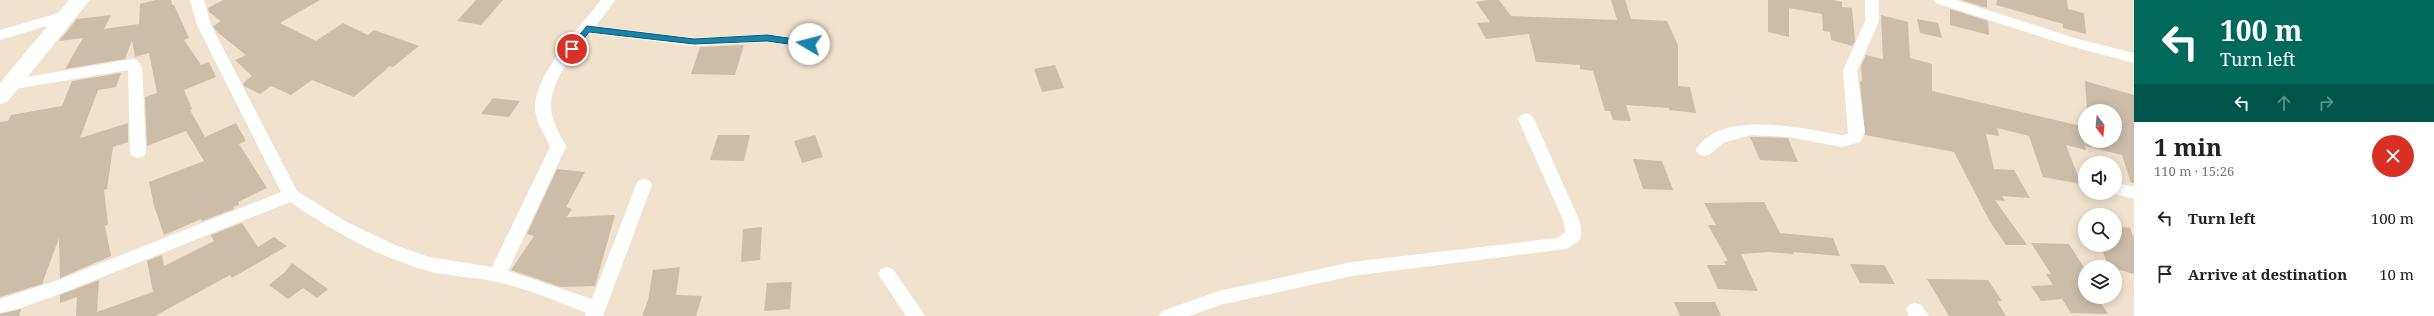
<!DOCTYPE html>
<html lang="en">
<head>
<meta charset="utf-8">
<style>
  body { margin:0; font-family:"Noto Serif",serif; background:#f6f6f6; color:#222; height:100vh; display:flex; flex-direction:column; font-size:15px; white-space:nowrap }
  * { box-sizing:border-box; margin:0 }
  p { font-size:13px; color:#767676 }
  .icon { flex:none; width:22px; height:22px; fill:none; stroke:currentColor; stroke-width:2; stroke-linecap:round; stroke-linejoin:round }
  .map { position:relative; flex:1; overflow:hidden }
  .side { display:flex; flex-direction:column; background:#fff; width:300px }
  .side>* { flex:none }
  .guide { background:#00695c; color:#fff; overflow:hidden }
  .needle { width:26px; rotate:164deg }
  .tools { position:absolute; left:2078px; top:104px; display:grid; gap:8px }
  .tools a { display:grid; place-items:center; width:44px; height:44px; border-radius:50%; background:#fff; box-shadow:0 2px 10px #0003; font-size:20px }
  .pin { position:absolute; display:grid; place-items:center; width:34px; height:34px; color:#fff; margin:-17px; border:2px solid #fff; border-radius:50%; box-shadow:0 1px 4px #0007 }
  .me { position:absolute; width:44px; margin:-22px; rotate:278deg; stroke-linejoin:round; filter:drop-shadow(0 0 3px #0008) }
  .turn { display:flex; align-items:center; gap:14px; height:84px; padding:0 20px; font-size:18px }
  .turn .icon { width:52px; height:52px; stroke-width:2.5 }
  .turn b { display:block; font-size:28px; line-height:34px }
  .lanes { display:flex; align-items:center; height:38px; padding:0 20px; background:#0003; justify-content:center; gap:20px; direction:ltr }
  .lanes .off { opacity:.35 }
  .round { display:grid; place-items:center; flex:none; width:42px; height:42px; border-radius:21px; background:#f6f6f6 }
  .head { display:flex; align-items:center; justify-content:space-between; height:68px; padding:0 20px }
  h1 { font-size:24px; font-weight:700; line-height:30px }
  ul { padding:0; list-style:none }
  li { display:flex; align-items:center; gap:12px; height:56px; padding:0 20px }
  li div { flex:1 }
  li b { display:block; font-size:15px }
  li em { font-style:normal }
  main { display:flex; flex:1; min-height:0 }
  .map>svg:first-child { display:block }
  .building { fill:#cbbda8 }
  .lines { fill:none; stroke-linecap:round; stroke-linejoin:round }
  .lane { stroke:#fff; stroke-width:8 }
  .street { fill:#fff; fill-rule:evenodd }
  .secondary { fill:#fff; fill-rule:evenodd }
  .route { fill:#1884ac; stroke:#105670 }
</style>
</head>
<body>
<main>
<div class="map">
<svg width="2134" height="316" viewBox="0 0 2134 316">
  <rect width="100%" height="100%" fill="#f0e2cc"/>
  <g class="building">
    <polygon points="156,0 171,0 172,5 174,5 189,38 184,40 201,65 209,62 216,77 184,90 192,109 190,110 205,137 236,123 246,141 239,144 267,188 238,202 239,205 233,207 234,209 202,221 201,219 164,235 154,206 149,182 204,161 186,131 147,146 145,97 157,93 149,53 135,57 132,40 125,59 65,69 83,38 59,41 77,19 111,15 104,29 139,24 140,4"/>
    <polygon points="223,0 320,0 280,23 316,41 343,23 368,35 374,30 419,46 393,67 390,66 354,97 312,80 291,95 271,86 260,94 244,86 243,83 252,76 235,60 246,55 217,32 213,26 221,21 209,12 208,8"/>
    <polygon points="476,0 503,0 481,25 457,21"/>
    <polygon points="1488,0 1499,0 1511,16 1617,20 1611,0 1625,0 1631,19 1667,21 1678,45 1678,86 1690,87 1696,113 1669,110 1669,108 1626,105 1631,121 1613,120 1610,111 1605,111 1593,71 1580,69 1580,65 1536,62 1529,34 1486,39 1477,23 1490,22 1476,2"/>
    <polygon points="1768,0 1833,0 1842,2 1842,7 1852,8 1855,41 1852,46 1831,40 1830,32 1823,31 1822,14 1789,8 1789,37 1768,32"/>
    <polygon points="1961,0 1987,0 1987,8"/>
    <polygon points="1997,0 2067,0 2068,9 2084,13 2086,34 2063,28 2063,24 1996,5"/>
    <polygon points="1950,9 1988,21 1989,35 1950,25"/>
    <polygon points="1881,15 1908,22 1910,58 1932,64 1932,91 2081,126 2086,150 2066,145 2081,184 2043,177 2029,136 1997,128 1999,136 1986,134 1994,169 2014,170 2030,198 2002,196 2005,201 1995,200 2027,245 2006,245 1989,220 1954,152 1865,135 1860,81 1862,81 1861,66 1866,55 1883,59"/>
    <polygon points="1917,19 1938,23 1942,38 1920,33"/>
    <polygon points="744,45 735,75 691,74 700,47"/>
    <polygon points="1055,65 1064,88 1042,92 1034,69"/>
    <polygon points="121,73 116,87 98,90 80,138 128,123 128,142 113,147 107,189 104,190 108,224 105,226 111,256 60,278 59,238 42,284 0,297 0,122 8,121 11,115 62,106 72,81"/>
    <polygon points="2085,81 2134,95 2134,183 2131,183 2122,155 2085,146 2086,141 2117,141 2115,111 2087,111"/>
    <polygon points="493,98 520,101 509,117 481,114"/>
    <polygon points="718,135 750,135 744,161 710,160"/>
    <polygon points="815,135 823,157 802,163 794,141"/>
    <polygon points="1750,137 1788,138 1798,162 1760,160"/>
    <polygon points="1633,159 1662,161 1673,190 1643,189"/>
    <polygon points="557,169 585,172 566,207 572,209 567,217 615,215 595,286 561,287 511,270 534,236 527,234"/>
    <polygon points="1764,202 1780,233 1833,238 1840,256 1793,252 1794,254 1769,252 1741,254 1758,291 1718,289 1707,265 1726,265 1724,261 1728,261 1708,225 1716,225 1704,203"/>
    <polygon points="242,223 258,247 274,237 287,246 232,278 230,275 155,316 76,316 77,297 60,303 60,295 99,280 97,312 153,292 147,261 162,255 164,266 214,241 211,235"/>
    <polygon points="2115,225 2130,228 2134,238 2134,274 2109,267 2100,245 2115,245"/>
    <polygon points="762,227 760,260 741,262 743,229"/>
    <polygon points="2031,243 2069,244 2085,269 2085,297 2097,297 2108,314 2071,313 2062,299 2041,301 2031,286 2053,285 2046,274 2051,274"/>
    <polygon points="292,263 328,289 317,298 303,288 288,299 269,285 285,272"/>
    <polygon points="1850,264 1884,265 1895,284 1860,283"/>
    <polygon points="680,267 676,295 702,296 696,316 642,316 648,300 653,270"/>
    <polygon points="1927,279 1988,280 2002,301 1997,301 2006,316 1949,316"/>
    <polygon points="792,282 790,309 764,311 767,283"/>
    <polygon points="1674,302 1715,302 1721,316 1680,316"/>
    <polygon points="21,309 19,316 0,316 0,314"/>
  </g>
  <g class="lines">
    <polyline class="lane" points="587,29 694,42 767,38 809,44"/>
    <g class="street">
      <path d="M190,0h14l7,25 86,166 48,30 50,24 34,12 63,10 58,-120c-5,-13 -15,-26 -15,-40 1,-35 45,-80 66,-107h14c-19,30 -65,70 -64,107 0,14 10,28 15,40l-58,124 84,28 44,-114 2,-4 6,-2 6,2 2,4 -49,131h-18l1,-3c-29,-12 -58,-24 -89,-31 -22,-5 -46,-5 -69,-11 -50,-14 -95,-40 -138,-69l-225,90 -47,17 -18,4v-14l53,-17 228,-90 -84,-167z"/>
      <path d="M1865,0h14v21l-22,50 8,61 -5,10 -18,5 -54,-10 -37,-2 -28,8 -13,11 -6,2 -6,-2 -2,-4c24,-42 109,-21 146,-15l6,-1 -5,-63 22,-50z"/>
      <polygon points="1934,0 1956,0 2078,39 2134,53 2134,63 2070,46 1936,3"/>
      <polygon points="65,11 70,13 72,16 70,19 0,40 0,30"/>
      <polygon points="132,59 137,60 142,67 146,152 144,156 138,158 132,156 130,152 128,70 9,90 4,89 1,85 4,81 9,80"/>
      <path d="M1526,113l5,2 3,4 46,103c3,18 2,18 -14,27l-214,27 -132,29 -31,11h-30l3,-5 57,-20 133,-29 205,-24 8,-5 -1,-11 -46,-103 3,-4z"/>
      <polygon points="2115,182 2134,187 2134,199 2111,193 2115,193"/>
      <polygon points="887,267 893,269 925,316 906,316 878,274 881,269"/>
      <polygon points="1915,303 1921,305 1929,316 1909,316 1906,310 1909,305"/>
    </g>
    <polygon class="secondary" points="69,0 90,0 7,102 0,104 0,83"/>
  </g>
  <polygon class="route" points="587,26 694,39 767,35 809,41 813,44 809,47 767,41 694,44 589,32 575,51 569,51 569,47"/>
</svg>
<div class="tools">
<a><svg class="needle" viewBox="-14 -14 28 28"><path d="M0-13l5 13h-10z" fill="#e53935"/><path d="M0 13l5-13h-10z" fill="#767676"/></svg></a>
<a><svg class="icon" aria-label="sound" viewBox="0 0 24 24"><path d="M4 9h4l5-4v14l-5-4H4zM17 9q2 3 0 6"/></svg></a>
<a><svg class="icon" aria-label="search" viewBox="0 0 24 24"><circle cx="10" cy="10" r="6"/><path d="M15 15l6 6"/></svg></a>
<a><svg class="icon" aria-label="layers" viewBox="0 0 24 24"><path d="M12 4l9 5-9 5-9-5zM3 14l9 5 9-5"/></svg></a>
</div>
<div class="pin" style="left:572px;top:49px;background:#d93025"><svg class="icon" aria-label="arrive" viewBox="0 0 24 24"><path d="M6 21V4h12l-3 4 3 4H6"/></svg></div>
<svg class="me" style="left:809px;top:44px" viewBox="-20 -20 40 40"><circle r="19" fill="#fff"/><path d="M0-13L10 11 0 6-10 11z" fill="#1884ac"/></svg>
</div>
<section class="side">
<div class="guide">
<div class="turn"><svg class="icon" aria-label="left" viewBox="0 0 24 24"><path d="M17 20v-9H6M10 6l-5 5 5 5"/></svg><div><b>100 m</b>Turn left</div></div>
<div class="lanes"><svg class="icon" aria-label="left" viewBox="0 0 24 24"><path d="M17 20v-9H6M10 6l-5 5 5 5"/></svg><svg class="icon off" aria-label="ahead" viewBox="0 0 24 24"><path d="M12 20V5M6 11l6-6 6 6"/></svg><svg class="icon off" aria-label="right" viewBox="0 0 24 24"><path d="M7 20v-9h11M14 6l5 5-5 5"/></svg></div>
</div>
<div class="head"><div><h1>1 min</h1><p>110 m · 15:26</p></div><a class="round" style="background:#d93025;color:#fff"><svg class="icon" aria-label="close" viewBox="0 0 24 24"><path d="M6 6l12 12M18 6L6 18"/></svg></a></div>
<ul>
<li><svg class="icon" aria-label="left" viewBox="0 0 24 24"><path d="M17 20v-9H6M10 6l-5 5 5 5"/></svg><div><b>Turn left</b></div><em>100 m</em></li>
<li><svg class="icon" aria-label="arrive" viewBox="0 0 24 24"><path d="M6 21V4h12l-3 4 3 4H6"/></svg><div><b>Arrive at destination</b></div><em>10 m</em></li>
</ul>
</section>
</main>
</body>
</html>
